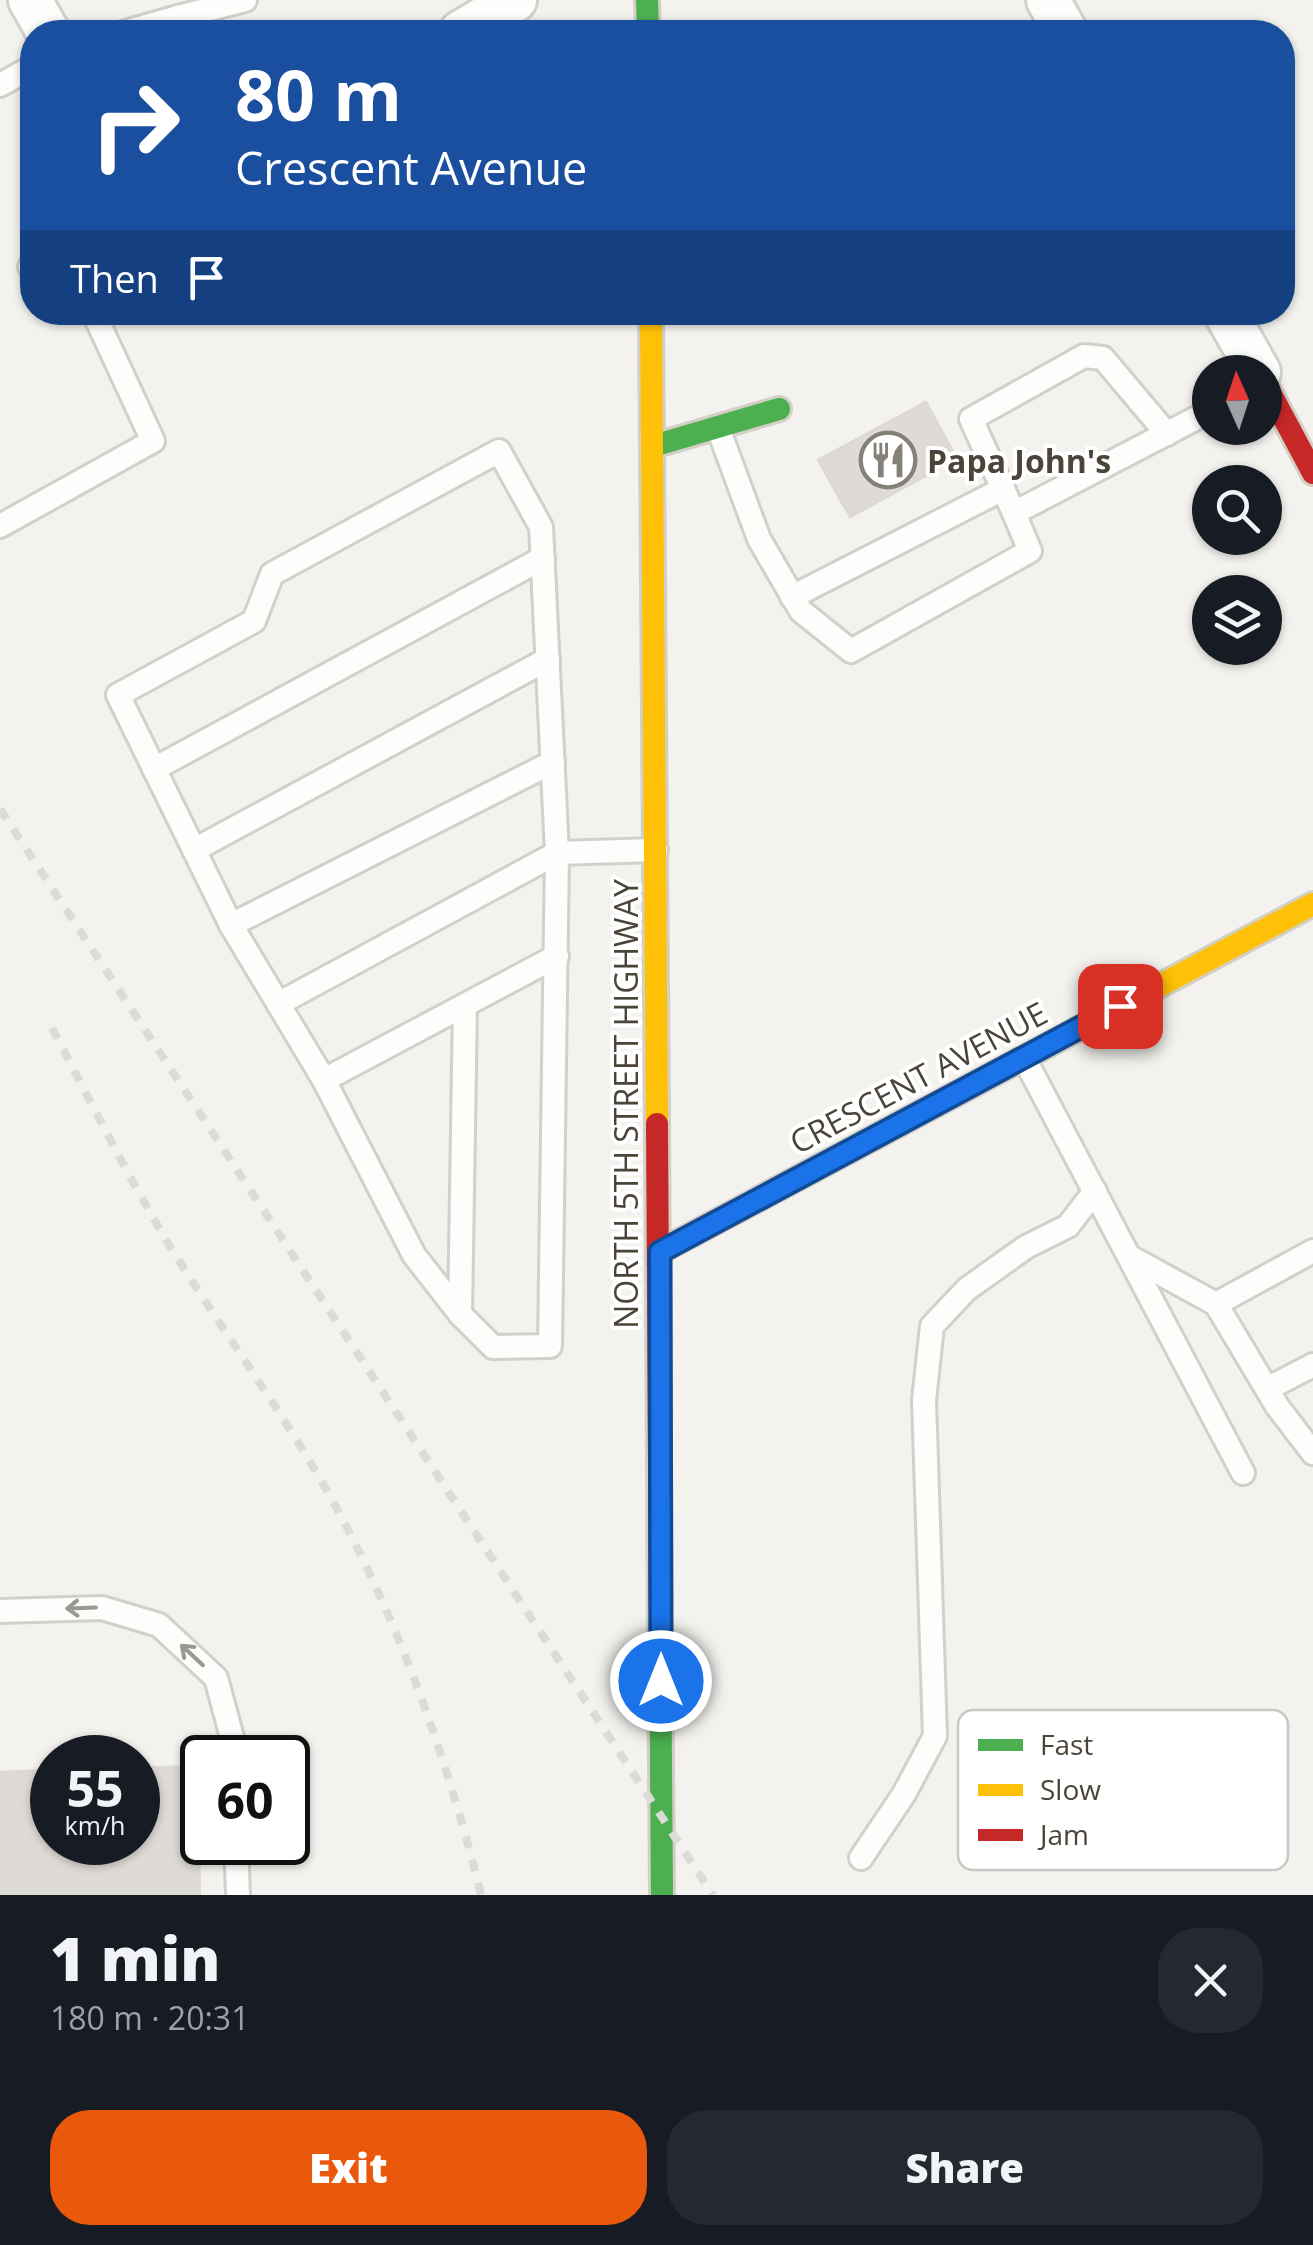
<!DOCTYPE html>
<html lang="en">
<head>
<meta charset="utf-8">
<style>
  body { margin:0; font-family:"Open Sans",sans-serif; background:#242831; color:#f1f3f6; height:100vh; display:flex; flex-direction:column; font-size:38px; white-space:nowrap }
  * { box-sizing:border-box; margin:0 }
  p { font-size:32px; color:#9ea1a6 }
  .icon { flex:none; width:55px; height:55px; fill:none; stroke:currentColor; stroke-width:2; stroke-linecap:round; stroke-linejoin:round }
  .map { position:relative; height:1895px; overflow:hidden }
  .drawer { display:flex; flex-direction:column; background:#171b24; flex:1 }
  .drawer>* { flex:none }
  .hud { position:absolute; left:20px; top:20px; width:1275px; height:305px; border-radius:40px; box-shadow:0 2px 8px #0004; background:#1a4fa0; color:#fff; overflow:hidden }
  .needle { width:65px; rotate:357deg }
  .buttons { position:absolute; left:1192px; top:355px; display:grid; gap:20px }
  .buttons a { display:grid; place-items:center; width:90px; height:90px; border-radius:50%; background:#171b24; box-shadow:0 2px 8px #0004; font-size:50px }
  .speed { position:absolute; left:30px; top:1735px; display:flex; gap:20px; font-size:50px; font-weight:700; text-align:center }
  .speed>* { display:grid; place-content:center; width:130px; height:130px; border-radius:50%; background:#171b24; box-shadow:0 2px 8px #0004; line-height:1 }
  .speed small { font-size:25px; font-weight:400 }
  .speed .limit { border:5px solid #111; border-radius:15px; background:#fff; color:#111 }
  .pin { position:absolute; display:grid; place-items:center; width:85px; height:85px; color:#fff; margin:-42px; border-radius:20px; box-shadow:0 5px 15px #0006 }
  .me { position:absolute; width:110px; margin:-55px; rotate:0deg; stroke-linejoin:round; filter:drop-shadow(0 0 8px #0008) }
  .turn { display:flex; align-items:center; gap:35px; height:210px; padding:0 50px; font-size:45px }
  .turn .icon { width:130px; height:130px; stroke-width:2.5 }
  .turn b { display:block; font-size:70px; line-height:85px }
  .then { display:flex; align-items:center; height:95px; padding:0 50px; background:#0003; gap:20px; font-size:38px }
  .round { display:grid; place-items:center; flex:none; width:105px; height:105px; border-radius:40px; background:#242831 }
  .head { display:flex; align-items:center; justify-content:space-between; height:170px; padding:0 50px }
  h1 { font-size:60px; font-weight:800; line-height:75px }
  .cta { display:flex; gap:20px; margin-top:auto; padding:20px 50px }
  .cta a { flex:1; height:115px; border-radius:40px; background:#ea580c; color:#fff; font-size:40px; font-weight:800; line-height:115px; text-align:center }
  .cta a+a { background:#242831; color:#f1f3f6 }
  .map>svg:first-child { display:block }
  .building { fill:#dedbd6; stroke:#dcd9d4; stroke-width:2.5 }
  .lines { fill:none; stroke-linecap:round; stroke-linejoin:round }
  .lane-casing { stroke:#d2d0cb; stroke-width:28 }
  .street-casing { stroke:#d2d0cb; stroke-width:48 }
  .fast-casing { stroke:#d3cfc5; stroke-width:28 }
  .slow-casing { stroke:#d3cfc5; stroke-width:28 }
  .jam-casing { stroke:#d3cfc5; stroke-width:28 }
  .lane { stroke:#fdfdfc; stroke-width:22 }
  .street { stroke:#fdfdfc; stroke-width:42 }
  .fast { stroke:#4caf50; stroke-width:22 }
  .slow { stroke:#ffc107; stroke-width:22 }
  .jam { stroke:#c62828; stroke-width:22 }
  .rail { stroke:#dbdbda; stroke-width:8; stroke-dasharray:12 12; stroke-linecap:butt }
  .oneway { stroke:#9b9791 }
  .route-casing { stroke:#114b97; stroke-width:25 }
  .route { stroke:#1a73e8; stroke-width:18 }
  .labels { text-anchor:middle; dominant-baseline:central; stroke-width:8; stroke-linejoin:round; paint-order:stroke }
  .poi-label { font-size:32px; font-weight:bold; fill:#4b4439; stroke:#fff; text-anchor:start }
  .street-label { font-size:32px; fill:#4b4439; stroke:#fff }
  .key { fill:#fff; stroke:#c9c7c4; stroke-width:2.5 }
  .key-label { font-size:28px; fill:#4b4439 }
</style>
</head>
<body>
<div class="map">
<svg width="1313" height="1895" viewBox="0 0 1313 1895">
  <rect width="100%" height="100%" fill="#f4f2ee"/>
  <g class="building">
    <polygon points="926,402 957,459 850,517 818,460"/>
    <polygon points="197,1766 200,1895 0,1895 0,1772 52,1770 52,1842 138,1842 138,1768"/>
  </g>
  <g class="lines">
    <g class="lane-casing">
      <g id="lane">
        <polyline points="125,32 178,17"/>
        <polyline points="187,32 178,17 245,0"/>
        <polyline points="0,85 32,67"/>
        <polyline points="30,267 32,268"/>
        <polyline points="718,428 759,539 801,611 851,651 1030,551 1014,513 1210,411"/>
        <polyline points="1014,513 971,419 1084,356 1103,358 1167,434"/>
        <polyline points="0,526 153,441 96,318 90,312"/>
        <polyline points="792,597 1003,489"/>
        <polyline points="154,769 543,558"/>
        <polyline points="194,850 548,659"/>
        <polyline points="231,925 553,762"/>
        <polyline points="278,1004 557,853 550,1346 493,1347 460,1314 414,1255 324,1080 231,925 118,695 254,621 272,574 499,451 541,527 557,853 656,850"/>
        <polyline points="1024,1058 1243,1473"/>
        <polyline points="324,1080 557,956"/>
        <polyline points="1130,1257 1216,1304 1313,1251"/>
        <polyline points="1216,1304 1277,1406 1313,1453"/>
        <polyline points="460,1314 465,1005"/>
        <polyline points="1267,1389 1313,1365"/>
        <polyline points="0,1611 102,1608 159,1625 216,1678 233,1741 234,1758"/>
        <polyline points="236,1842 238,1895"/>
        <polyline points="861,1858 904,1794 935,1736 924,1400 932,1326 967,1289 1026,1247 1068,1226 1095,1191"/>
      </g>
    </g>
    <g class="street-casing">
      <g id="street">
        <polyline points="30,0 48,32"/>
        <polyline points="1048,0 1066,32"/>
        <polyline points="461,32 515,0"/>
        <polyline points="1225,312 1259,372"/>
      </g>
    </g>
    <g class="fast-casing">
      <g id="fast">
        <polyline points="647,0 648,32"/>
        <polyline points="653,446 779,409"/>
        <polyline points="660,1631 662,1895"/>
      </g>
    </g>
    <g class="slow-casing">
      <g id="slow">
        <polyline points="651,312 657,1124"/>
        <polyline points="659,1252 1313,904"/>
      </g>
    </g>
    <g class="jam-casing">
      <g id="jam">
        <polyline points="1265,383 1313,473"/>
        <polyline points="657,1124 660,1631"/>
      </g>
    </g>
    <use href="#lane" class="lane"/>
    <use href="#street" class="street"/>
    <use href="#fast" class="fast"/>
    <use href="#slow" class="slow"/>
    <use href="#jam" class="jam"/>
    <g class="rail">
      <polyline points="0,809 713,1895"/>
      <path d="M52,1028c39,74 76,149 119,220 51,82 109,160 156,243 69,121 121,269 154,404"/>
    </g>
  </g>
  <defs><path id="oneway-shaft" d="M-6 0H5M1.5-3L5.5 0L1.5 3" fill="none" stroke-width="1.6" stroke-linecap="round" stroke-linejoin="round" transform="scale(2.5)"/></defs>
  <g class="oneway">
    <use href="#oneway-shaft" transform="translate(81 1608) rotate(178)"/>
    <use href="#oneway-shaft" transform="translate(192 1655) rotate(-137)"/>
  </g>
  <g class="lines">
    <g class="route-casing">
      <polyline id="route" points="661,1681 660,1252 1120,1006"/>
    </g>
    <use href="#route" class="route"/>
  </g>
  <defs>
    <g id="restaurant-ring" transform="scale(2.875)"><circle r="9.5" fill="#fff" stroke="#868178" stroke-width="1.5"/><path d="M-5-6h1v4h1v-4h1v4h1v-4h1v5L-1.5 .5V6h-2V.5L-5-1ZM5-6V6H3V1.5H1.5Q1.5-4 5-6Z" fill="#868178"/></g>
  </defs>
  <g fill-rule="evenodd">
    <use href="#restaurant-ring" x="888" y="460"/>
  </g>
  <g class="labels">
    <g class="poi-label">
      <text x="927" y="460">Papa John's</text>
    </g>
    <g class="street-label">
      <text transform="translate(918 1077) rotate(-28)">CRESCENT AVENUE</text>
      <text transform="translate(625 1104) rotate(-90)">NORTH 5TH STREET HIGHWAY</text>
    </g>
  </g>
  <rect x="958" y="1710" width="330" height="160" rx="15" class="key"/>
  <rect x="978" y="1739" width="45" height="12" fill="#4caf50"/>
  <rect x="978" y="1784" width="45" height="12" fill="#ffc107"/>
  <rect x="978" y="1829" width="45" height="12" fill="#c62828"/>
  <g class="key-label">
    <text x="1040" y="1755">Fast</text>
    <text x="1040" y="1800">Slow</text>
    <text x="1040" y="1845">Jam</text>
  </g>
</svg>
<div class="buttons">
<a><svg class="needle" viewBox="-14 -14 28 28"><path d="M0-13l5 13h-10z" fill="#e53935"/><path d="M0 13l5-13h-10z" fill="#9ea1a6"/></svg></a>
<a><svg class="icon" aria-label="search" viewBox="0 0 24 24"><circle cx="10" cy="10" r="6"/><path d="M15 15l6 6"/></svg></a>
<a><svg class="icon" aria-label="layers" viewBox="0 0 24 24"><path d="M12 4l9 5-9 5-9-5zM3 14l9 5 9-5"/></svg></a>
</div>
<div class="speed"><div>55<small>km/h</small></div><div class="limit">60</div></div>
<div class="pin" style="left:1120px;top:1006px;background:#d93025"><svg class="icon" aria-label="arrive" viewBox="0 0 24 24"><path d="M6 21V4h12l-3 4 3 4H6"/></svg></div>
<svg class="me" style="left:661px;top:1681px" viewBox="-20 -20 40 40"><circle r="17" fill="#1a73e8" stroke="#fff" stroke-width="3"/><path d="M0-11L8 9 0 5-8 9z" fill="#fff"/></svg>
<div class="hud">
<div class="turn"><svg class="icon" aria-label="right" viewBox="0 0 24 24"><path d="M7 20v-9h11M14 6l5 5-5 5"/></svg><div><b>80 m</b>Crescent Avenue</div></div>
<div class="then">Then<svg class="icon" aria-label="arrive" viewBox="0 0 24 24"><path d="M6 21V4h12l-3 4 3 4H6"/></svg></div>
</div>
</div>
<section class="drawer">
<div class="head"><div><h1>1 min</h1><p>180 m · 20:31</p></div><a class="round"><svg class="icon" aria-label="close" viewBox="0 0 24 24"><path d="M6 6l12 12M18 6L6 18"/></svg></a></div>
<div class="cta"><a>Exit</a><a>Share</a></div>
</section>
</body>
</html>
